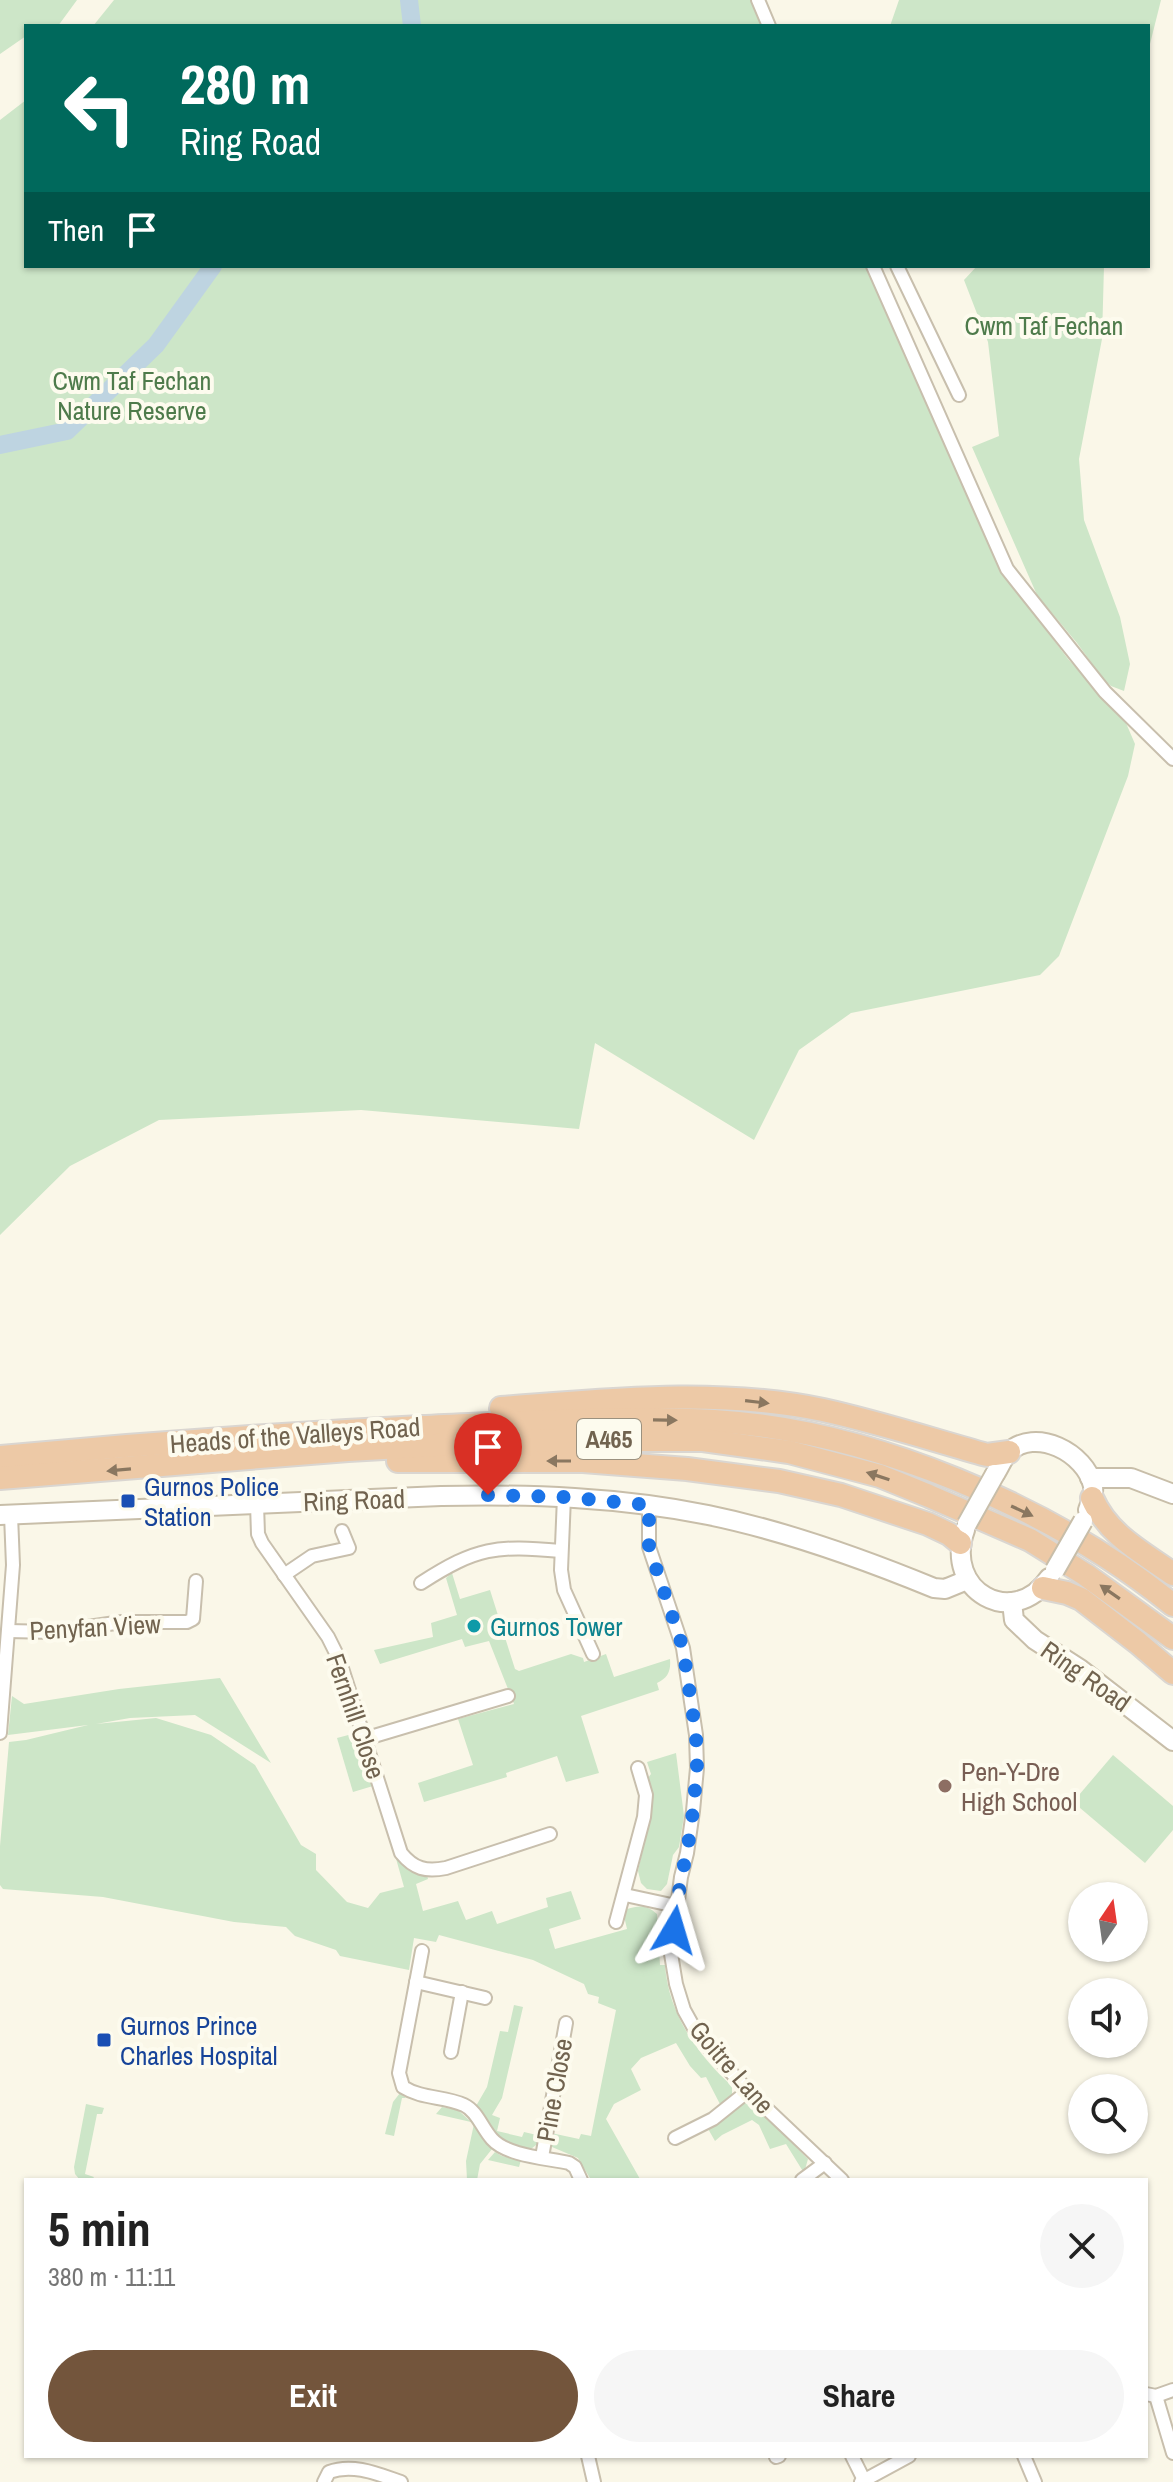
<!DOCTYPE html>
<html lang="en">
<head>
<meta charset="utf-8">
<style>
  body { margin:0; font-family:"Archivo Narrow",sans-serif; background:#f6f6f6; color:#222; height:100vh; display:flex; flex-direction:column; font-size:30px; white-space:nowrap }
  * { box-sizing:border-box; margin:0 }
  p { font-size:26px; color:#767676 }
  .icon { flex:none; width:44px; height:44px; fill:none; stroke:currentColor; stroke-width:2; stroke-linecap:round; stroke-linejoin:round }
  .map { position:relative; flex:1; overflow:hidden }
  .panel { position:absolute; left:24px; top:2178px; width:1124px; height:280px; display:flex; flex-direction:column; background:#fff; border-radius:0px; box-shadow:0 2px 6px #0004 }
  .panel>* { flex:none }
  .top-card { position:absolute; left:24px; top:24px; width:1126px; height:244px; border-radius:0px; box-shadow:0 2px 6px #0004; background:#00695c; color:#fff; overflow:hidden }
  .needle { width:52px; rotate:13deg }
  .fabs { position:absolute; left:1068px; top:1882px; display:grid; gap:16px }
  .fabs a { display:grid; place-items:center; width:80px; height:80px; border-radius:50%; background:#fff; box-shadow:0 2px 6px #0004; font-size:40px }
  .pin { position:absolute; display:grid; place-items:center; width:68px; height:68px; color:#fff; margin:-82px -34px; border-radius:50% 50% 50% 0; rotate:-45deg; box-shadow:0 0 8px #0007 }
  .pin .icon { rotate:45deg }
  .me { position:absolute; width:88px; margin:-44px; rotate:7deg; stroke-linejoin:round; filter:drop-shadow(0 0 6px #0008) }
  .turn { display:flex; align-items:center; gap:28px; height:168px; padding:0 24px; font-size:36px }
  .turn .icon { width:104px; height:104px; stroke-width:2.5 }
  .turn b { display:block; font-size:56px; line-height:68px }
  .then { display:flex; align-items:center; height:76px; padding:0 24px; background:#0003; gap:16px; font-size:30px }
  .round { display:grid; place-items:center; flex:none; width:84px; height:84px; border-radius:42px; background:#f6f6f6 }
  .head { display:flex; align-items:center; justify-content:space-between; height:136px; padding:0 24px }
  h1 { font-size:48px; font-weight:700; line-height:60px }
  .primary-button { display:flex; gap:16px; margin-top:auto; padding:16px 24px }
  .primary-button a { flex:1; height:92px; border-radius:48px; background:#73553c; color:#fff; font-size:32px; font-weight:700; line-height:92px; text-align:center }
  .primary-button a+a { background:#f6f6f6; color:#222 }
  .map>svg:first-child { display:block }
  .green { fill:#cde6c8 }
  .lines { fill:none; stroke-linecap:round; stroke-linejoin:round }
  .river { stroke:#bed4e1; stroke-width:18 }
  .street-casing { stroke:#c8bfad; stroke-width:16 }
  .secondary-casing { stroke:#c8bea9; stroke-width:22 }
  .highway-casing { stroke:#dad6d1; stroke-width:26 }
  .street { stroke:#fff; stroke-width:12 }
  .secondary { stroke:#fff; stroke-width:18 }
  .highway { stroke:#edc9a6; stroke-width:22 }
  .secondary-bridge-casing { stroke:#c8bea9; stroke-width:22; stroke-linecap:butt }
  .secondary-bridge { stroke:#fff; stroke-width:18 }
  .oneway { fill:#8a7760 }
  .route { stroke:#1a73e8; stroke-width:14; stroke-dasharray:0 25.2 }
  .transit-dot { fill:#1a4fb4; stroke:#fdfbee; stroke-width:3 }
  .culture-dot { fill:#0f9aa8; stroke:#fdfbee; stroke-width:3 }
  .education-dot { fill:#8d6e63; stroke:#fdfbee; stroke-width:3 }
  .labels { text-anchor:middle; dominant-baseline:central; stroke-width:8; stroke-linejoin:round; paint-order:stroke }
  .shield { fill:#fdfbee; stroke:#9b917f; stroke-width:2 }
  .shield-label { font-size:24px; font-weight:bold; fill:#71634f }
  .park-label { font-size:26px; fill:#4e7b4b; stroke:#fdfbee }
  .street-label { font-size:26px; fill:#71634f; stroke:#fdfbee }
  .transit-label { font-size:26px; fill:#164399; stroke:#fdfbee; text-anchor:start }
  .culture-label { font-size:26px; fill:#0d838f; stroke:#fdfbee; text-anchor:start }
  .education-label { font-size:26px; fill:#785e54; stroke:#fdfbee; text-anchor:start }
</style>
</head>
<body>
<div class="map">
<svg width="1173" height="2482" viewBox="0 0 1173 2482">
  <rect width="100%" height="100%" fill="#faf7e8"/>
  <g class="green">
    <polygon points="0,0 77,0 58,26 26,26 26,36 0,54"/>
    <polygon points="114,0 751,0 762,26 93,26"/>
    <polygon points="899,0 1161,0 1148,52 1148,26 890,26"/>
    <polygon points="26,100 26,266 869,266 1010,582 1068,659 1126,723 1135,744 1128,776 1059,956 1040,975 851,1013 799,1050 754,1140 595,1043 579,1129 361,1110 159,1120 70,1166 0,1235 0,120"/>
    <polygon points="977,266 1104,266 1102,339 1079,459 1084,520 1120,617 1130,664 1124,691 1111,686 1104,680 1077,643 1037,595 972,447 999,436 988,342 964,280"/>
    <path d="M452,1573l8,26 30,-9 25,79 4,2 52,-17 12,4 1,4 22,-8 8,23 56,-18c1,12 -2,19 -13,24l2,7 -78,26 18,57 -33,9 -9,-26 -51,17 1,4 -83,25 -6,-19 55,-18 -15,-46 56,-15 -25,-63 -24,6 -3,-8 -82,25 -6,-14 59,-13 -2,-14 26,-8 -11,-37z"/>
    <path d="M220,1678l51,85 -76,-48 -65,3 -34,6 60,-6 55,17 44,30 46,80 15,9v16l31,32 21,6 12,-15 24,-6 -9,-32 14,13 18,7 1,4 -12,5 7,27 35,-10 8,19 26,-9 5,13 51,-17 -2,-9 25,-7 10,28 -32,10 6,20 72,-20 -3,-13 3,-7c13,-4 20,-4 30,5l3,51h5c3,47 32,90 67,121v9l-10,13 -16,-31 -5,1 -11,-12 -14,-23 -35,15 -10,11 10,21 -27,14 -8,15 34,60 -49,1 -13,-22 -26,-11 -1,-14 28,6 2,-5 10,2 25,-126 -18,-7 1,-6 -11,-3 -4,-10 -51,-24 -94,-25 -3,7 -22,-4 -5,32 -69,-14 -4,-6 -41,-14 -9,-9 -52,-5 -131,-25 -100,-8 -3,-4v-39l9,-104 17,-2 62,-15 -80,10 4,-39 12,8 95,-15z"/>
    <polygon points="356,1733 373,1786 353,1792 337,1738"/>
    <polygon points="676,1753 684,1816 679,1847 673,1855 667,1884 661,1891 647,1889 641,1883 638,1871 652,1808 648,1778 651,1774 647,1762"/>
    <polygon points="1113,1755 1173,1806 1173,1830 1145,1863 1073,1802"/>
    <polygon points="514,2005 523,2007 502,2098 492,2115 500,2118 497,2131 522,2137 524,2132 541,2136 541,2141 531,2149 501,2141 476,2106 487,2087 500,2031 508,2032"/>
    <polygon points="400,2093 406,2098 402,2098 394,2136 385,2134 393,2102"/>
    <polygon points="741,2103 748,2103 755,2106 808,2159 804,2173 786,2144 770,2149 759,2125 752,2120 722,2135 715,2141 707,2127 726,2117"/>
    <polygon points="86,2104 104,2108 102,2114 97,2114 85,2174 94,2177 92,2180 80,2180 75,2174 74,2167"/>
    <polygon points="442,2107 458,2110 471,2122 436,2114"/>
    <polygon points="474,2124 492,2149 480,2164 477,2180 467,2180 466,2161"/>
    <polygon points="495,2152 502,2156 521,2160 519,2167 488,2160"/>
  </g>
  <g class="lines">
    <g class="river">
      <polyline points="409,0 412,26"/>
      <polyline points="0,445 67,431 156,345 213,266"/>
    </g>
    <g class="street-casing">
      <g id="street">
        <polyline points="758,0 769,26"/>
        <polyline points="873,266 1007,569 1105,692 1173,759"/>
        <polyline points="897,266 959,395"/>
        <polyline points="564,1497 561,1570 564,1590 593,1654"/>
        <path d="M257,1504l1,30 4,9 66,94 11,22 62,194c13,16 25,19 45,15l104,-34"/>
        <polyline points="649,1505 649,1547 683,1648 696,1735 697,1768 693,1811 687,1853 681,1877 671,1954 676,1984 684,2010 694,2028 710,2049 748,2091 842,2180"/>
        <polyline points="284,1575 312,1556 349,1548 342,1531"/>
        <path d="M421,1583c56,-36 75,-38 140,-32"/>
        <polyline points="8,1631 54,1632 122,1622 187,1622 193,1619 196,1581"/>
        <polyline points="0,1733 13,1565 11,1515"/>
        <polyline points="364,1739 508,1696"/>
        <polyline points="625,1895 676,1906"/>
        <polyline points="616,1922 644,1817 646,1795 638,1768"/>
        <path d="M422,1951l-23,122 4,14c19,12 41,9 61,18 13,6 18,23 28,34 15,17 55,19 77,24l6,4 6,13"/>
        <polyline points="416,1982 485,1998"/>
        <polyline points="451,2052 462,1992"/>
        <polyline points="675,2138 713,2119 748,2091"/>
        <polyline points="542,2157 566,2023"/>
        <polyline points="802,2180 825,2163"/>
        <polyline points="1146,2394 1156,2396 1173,2390"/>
        <polyline points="1156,2396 1173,2453"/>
        <polyline points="588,2456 594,2482"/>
        <polyline points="852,2456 864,2480"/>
        <polyline points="1024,2456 1035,2482"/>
        <polyline points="776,2457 779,2456"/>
        <path d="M324,2482l5,-10c24,-9 49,2 72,10"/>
        <polyline points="861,2482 909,2456"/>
      </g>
    </g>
    <g class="secondary-casing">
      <g id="secondary">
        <path d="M995,1474c4,-6 8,-16 13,-21 27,-27 78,0 85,33 1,9 -2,16 -5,24"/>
        <polyline points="1090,1478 1131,1478 1173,1494"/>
        <path d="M0,1515l441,-19c89,-2 178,1 267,19 78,16 153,43 226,73l11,1 22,-9"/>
        <path d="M965,1530c-22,61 48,100 84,48"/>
        <polyline points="1012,1602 1014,1620 1035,1640 1080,1669 1173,1741"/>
      </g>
    </g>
    <g class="highway-casing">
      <g id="highway">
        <path d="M501,1408c107,-8 216,-20 322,2 55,12 110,30 164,45l22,-3"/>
        <path d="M0,1457c140,-13 280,-23 421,-30 97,-4 195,-11 293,-6 156,9 338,86 459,184"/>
        <polyline points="398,1461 583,1461 687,1469 779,1481 841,1495 928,1524 949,1534 960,1543"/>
        <polyline points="0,1478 348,1450 490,1442 555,1440 703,1440 789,1452 880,1476 929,1496 1030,1540 1086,1575 1173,1638"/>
        <path d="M1092,1498c16,37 50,54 81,76"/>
        <polyline points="1043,1588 1067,1593 1081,1599 1138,1643 1173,1673"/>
      </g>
    </g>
    <use href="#street" class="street"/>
    <use href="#secondary" class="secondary"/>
    <use href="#highway" class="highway"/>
    <g class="secondary-bridge-casing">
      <g id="secondary-bridge">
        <polyline points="967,1524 995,1474"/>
        <polyline points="1055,1570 1083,1521"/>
      </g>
    </g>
    <use href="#secondary-bridge" class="secondary-bridge"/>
  </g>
  <defs><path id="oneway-solid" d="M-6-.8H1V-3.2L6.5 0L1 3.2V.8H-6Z" transform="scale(2)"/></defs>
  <g class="oneway">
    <use href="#oneway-solid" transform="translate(757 1402) rotate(7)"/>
    <use href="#oneway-solid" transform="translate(665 1420) rotate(1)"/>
    <use href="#oneway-solid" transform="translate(559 1461) rotate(-180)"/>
    <use href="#oneway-solid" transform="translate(119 1470) rotate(175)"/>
    <use href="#oneway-solid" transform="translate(878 1476) rotate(-162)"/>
    <use href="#oneway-solid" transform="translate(1022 1511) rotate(25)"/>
    <use href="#oneway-solid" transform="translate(1110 1592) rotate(-145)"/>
  </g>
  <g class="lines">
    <polyline class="route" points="488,1495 564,1497 649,1505 649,1547 683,1648 696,1735 697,1768 693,1811 687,1853 681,1877 674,1930"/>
  </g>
  <g class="transit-dot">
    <rect x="120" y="1493" width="16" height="16" rx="4"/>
    <rect x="96" y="2032" width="16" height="16" rx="4"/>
  </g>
  <circle class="culture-dot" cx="474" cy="1626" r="8"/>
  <circle class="education-dot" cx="945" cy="1786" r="8"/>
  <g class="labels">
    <rect class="shield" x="577" y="1419" width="64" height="40" rx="6"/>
    <g class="shield-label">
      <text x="609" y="1439">A465</text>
    </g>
    <g class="park-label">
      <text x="1044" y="325">Cwm Taf Fechan</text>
      <text x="132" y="380">Cwm Taf Fechan<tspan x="132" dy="30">Nature Reserve</tspan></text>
    </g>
    <g class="street-label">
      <text transform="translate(295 1435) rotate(-4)">Heads of the Valleys Road</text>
      <text transform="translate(354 1500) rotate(-2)">Ring Road</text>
      <text transform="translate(95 1627) rotate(-3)">Penyfan View</text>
      <text transform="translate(1086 1676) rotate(35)">Ring Road</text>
      <text transform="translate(356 1716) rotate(71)">Fernhill Close</text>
      <text transform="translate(732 2067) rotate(49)">Goitre Lane</text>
      <text transform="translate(554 2090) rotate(-80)">Pine Close</text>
    </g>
    <g class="transit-label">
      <text x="144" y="1486">Gurnos Police<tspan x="144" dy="30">Station</tspan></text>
      <text x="120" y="2025">Gurnos Prince<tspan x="120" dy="30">Charles Hospital</tspan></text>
    </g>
    <g class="culture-label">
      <text x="490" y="1626">Gurnos Tower</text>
    </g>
    <g class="education-label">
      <text x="961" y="1771">Pen-Y-Dre<tspan x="961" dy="30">High School</tspan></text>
    </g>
  </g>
</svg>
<div class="fabs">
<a><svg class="needle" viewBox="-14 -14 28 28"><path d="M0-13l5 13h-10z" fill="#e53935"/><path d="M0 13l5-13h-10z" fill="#767676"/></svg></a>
<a><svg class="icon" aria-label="sound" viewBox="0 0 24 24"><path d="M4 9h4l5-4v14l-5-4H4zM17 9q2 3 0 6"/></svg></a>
<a><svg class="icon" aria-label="search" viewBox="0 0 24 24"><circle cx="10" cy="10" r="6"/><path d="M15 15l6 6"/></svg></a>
</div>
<div class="pin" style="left:488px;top:1495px;background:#d93025"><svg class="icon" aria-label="arrive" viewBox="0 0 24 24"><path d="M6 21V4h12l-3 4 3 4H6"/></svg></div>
<svg class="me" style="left:674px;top:1930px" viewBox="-20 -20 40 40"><path d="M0-17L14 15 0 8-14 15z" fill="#1a73e8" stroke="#fff" stroke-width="4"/></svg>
<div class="top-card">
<div class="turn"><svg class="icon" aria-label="left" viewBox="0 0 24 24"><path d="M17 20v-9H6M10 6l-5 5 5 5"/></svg><div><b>280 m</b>Ring Road</div></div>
<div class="then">Then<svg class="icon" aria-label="arrive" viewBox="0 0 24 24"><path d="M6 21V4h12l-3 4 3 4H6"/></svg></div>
</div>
<section class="panel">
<div class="head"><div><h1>5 min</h1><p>380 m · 11:11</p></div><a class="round"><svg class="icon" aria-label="close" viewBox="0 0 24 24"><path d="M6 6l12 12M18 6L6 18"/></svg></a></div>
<div class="primary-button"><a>Exit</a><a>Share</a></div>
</section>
</div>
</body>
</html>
